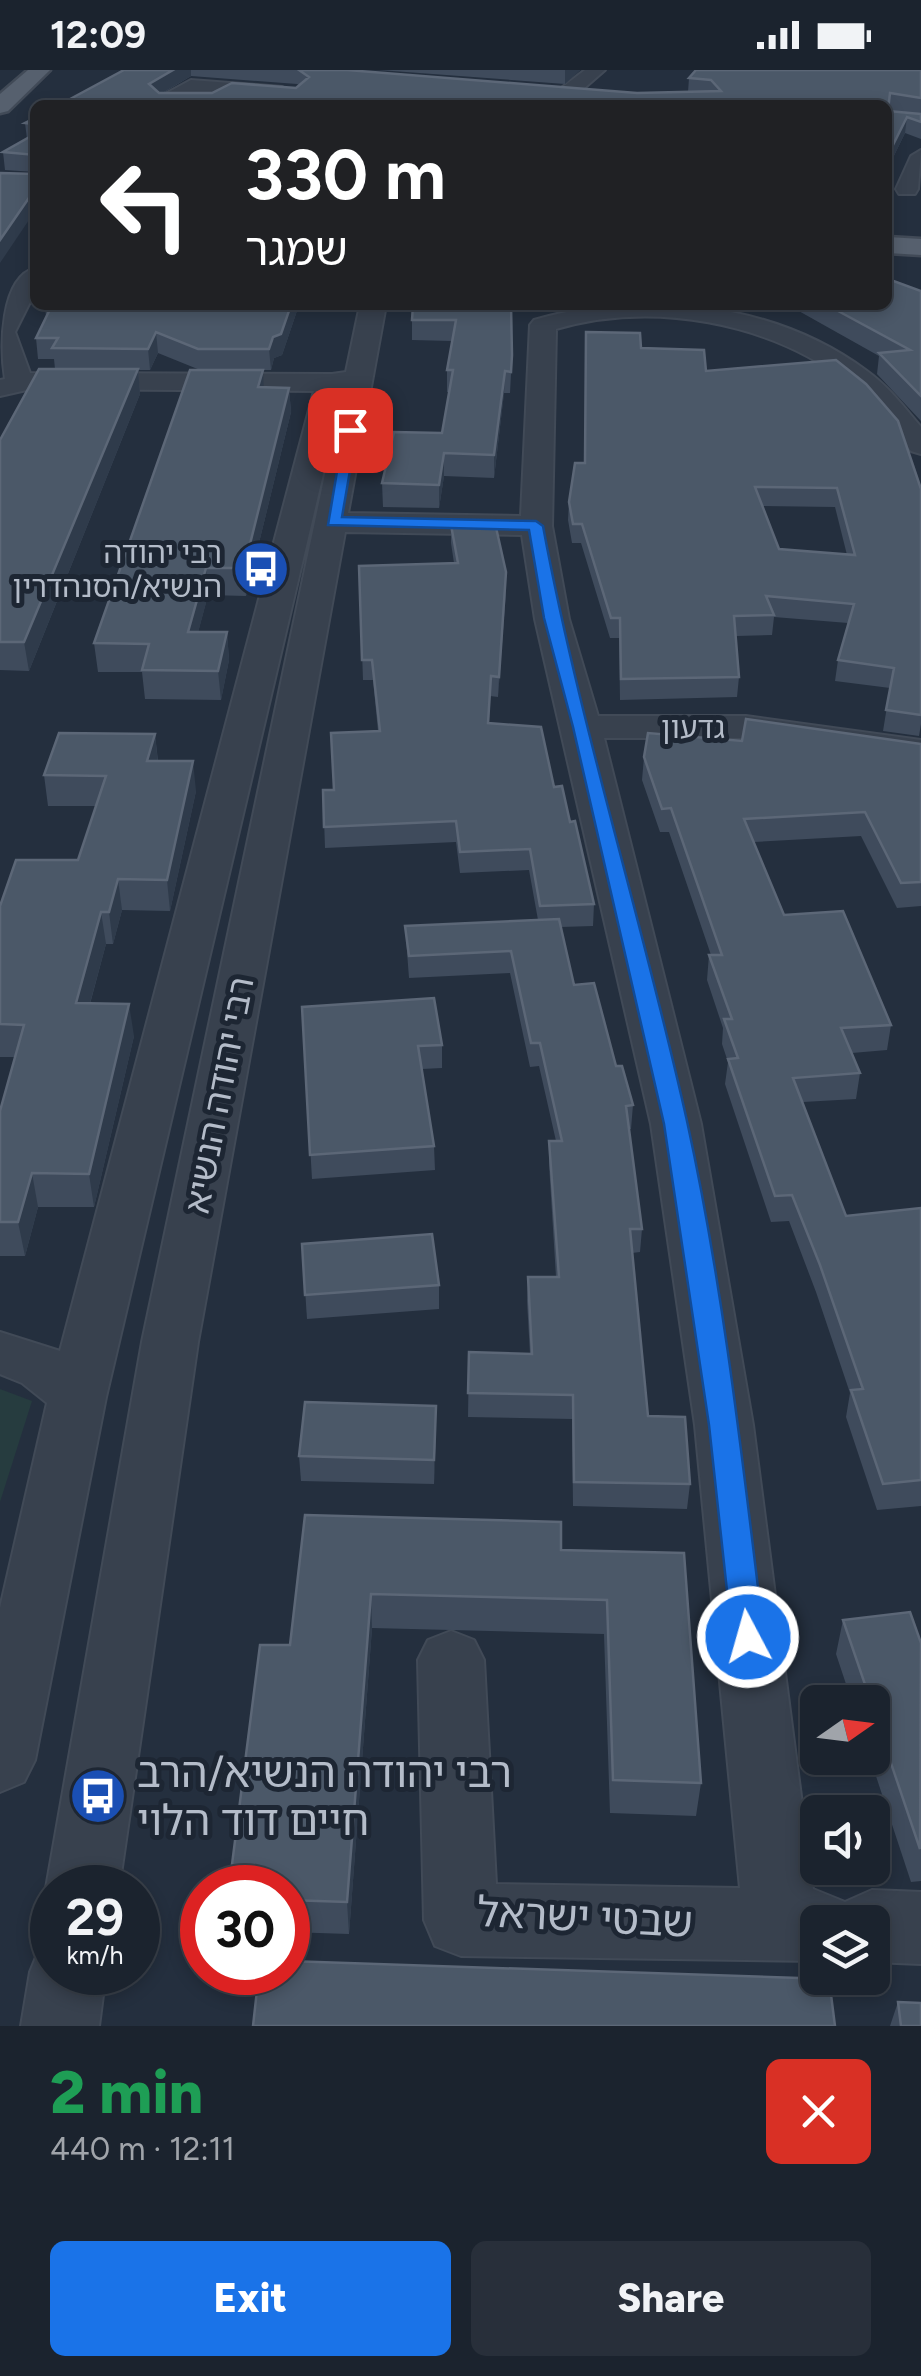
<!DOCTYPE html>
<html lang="en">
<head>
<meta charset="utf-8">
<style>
  body { margin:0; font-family:Figtree,"Noto Sans Hebrew",sans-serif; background:#282f3a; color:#f1f3f6; height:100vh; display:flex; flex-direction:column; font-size:38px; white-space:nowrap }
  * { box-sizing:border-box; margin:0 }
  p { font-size:32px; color:#a0a4aa }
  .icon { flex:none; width:55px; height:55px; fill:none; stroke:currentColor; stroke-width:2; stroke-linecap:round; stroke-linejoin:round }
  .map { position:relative; height:1956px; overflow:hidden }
  .panel { display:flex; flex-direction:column; background:#1b232e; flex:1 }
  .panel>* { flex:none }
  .top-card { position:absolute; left:30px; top:30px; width:862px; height:210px; border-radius:15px; box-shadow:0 5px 15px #0003,0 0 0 2px #39404a; background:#202124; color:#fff; overflow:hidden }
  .needle { width:65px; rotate:76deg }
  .controls { position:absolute; left:800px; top:1615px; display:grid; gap:20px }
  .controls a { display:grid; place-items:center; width:90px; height:90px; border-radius:15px; background:#1b232e; box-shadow:0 5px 15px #0003,0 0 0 2px #39404a; font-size:50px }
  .speed { position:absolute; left:30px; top:1795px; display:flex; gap:20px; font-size:50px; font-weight:700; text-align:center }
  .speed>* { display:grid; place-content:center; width:130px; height:130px; border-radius:50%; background:#1b232e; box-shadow:0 5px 15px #0003,0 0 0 2px #39404a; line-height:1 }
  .speed small { font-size:25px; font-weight:400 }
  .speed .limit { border:15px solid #d22; background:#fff; color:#111 }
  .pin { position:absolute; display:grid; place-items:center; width:85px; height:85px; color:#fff; margin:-42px; border-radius:20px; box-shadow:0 5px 15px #0006 }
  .me { position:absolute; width:110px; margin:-55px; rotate:354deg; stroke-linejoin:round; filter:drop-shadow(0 0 8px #0008) }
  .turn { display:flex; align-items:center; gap:35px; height:210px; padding:0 50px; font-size:45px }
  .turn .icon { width:130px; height:130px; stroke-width:2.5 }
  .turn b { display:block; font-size:70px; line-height:85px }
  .round { display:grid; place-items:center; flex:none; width:105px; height:105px; border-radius:15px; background:#282f3a }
  .overview { display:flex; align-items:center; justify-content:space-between; height:170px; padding:0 50px }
  h1 { font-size:60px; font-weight:800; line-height:75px; color:#1e9e55 }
  .primary-button { display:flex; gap:20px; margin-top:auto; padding:20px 50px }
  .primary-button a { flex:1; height:115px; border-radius:15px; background:#1a73e8; color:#fff; font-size:40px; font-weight:800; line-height:115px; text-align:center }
  .primary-button a+a { background:#282f3a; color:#f1f3f6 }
  .status { display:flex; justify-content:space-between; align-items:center; height:70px; padding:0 50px; background:#1b232e; direction:ltr }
  .status svg { height:28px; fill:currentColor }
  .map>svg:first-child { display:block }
  .green { fill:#263c3f }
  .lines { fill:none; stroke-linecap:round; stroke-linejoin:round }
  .minor-casing { stroke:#414a57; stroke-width:4 }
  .major-casing { stroke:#414a57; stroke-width:5 }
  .minor { fill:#38414e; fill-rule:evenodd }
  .major { fill:#56606e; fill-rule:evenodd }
  .wall { fill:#3f4b5c; fill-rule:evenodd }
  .shaded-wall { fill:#2f3b4b }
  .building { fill:#4b5868; stroke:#5c6777; stroke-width:2.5; fill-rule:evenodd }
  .route { fill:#1a73e8; stroke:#114b97; stroke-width:2.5 }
  .labels { text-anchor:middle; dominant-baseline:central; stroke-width:10; stroke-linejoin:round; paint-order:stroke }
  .far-poi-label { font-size:30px; fill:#b4bcc9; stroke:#1d2633; text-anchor:end }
  .far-street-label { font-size:30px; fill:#b4bcc9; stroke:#1d2633 }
  .street-label { font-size:35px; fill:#b4bcc9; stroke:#1d2633 }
  .near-poi-label { font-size:42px; fill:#b4bcc9; stroke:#1d2633; text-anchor:start }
  .near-street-label { font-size:42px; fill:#b4bcc9; stroke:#1d2633 }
</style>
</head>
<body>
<div class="status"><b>12:09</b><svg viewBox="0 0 49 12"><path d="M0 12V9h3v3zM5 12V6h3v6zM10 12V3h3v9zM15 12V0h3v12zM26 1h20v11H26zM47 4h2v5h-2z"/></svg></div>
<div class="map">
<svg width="921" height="1956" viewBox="0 0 921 1956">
  <rect width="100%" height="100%" fill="#242f3e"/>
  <polygon class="green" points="0,1319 32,1331 0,1432"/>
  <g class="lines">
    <g class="minor-casing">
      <g id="minor">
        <polygon points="585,0 605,0 574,27 560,27 560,19"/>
        <polygon points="191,10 282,17 291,23 282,29 194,22 185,26 218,25 220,29 214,35 160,35 154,30"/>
        <polygon points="921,80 918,119 915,124 899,124 896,119 911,86"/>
        <path d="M35,198v24l-20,40 15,41 302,1 14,-2 14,-67h26l-38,208 173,3 9,-191 4,-5c109,-32 240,-18 333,51 21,15 37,36 54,56v27l-10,-3c-20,-23 -38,-49 -62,-68 -81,-62 -197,-82 -293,-54l-4,197 17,93 29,97h148l175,24v24l-175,-26h-142l97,386 52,301 60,464 32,13 27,-12 49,2v72l-49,-2v-40h-54v39l-357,-5 -26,-10 -11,-26 -6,-260 10,-20 23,-9 23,9 10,20 12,224 244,4 -45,-463 -44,-301 -116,-505 -13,-84 -177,-3 -147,810 -79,546h-67v16l-6,-16 96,-546 201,-953 -237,1008 -71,363 -11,22 -24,10v-184l47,-205 -25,-20 -22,-9v-42l60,19 254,-960 -283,-2 -31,7v-16l5,-1c-5,-32 -5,-101 30,-111z"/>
        <polygon points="52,1871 52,1902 106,1902 99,1956 21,1956 30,1902 41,1875"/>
      </g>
    </g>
    <g class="major-casing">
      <g id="major">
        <polygon points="28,0 50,0 8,41 0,43 0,24"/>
        <polygon points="888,167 921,169 921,185 888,183"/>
      </g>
    </g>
    <use href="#minor" class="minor"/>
    <use href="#major" class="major"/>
  </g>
  <g class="wall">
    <path d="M124,0h223l290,23 51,-1 1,-14 232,-8v69l-16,-6 -17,35v-63h-829zM191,6l106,8 2,1 -3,3 -84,5h-49z"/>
    <polygon points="379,0 580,0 565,14"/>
    <polygon points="35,48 35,102 5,100 3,82 27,69 25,53"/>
    <polygon points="921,221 921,351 877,304 879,286 797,240 768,235 888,235"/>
    <polygon points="45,235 299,235 282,285 274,288 271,300 200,300 158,283 150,300 138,300 140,324 29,601 0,600 0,370 55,299 54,289 38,289 36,268 46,247"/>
    <polygon points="511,235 512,285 510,323 504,323 494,408 444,406 439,438 383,437 382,413 442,363 449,322 447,322 447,300 452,271 412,270 412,250"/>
    <path d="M641,278l65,23 215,118v235l-2,12 -36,-5 7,-43 -55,-7 3,-21 10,-37 -74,-6 -2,18 -36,1 3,41 -2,20 -117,3 -1,-62h-9l-29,-95h-9l-4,-23 1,-18 15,-39zM762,436l73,1 12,48 -68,-6z"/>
    <polygon points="264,317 289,318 291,342 246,526 208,525 198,562 227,562 229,590 221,630 145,629 142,602 98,602 94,573"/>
    <polygon points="451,455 506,521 498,627 490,626 489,653 554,717 570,752 594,834 593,856 561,857 574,915 616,996 633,1035 631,1059 629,1059 642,1159 640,1182 632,1183 648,1346 690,1414 687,1439 573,1436 572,1349 468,1347 469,1282 530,1284 527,1231 528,1207 556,1207 549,1094 549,1071 556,1071 539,996 530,997 510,903 409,908 405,856 538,850 529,800 460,803 456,772 325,778 323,720 334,720 378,661 373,610 363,610 359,496 454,493 451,473"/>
    <polygon points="155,664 158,691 196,721 170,841 122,840 113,874 106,874 90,934 134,966 94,1137 38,1137 25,1186 0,1186 0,1041 15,987 0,987 0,836 78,790 96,736 48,736 44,705"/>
    <polygon points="742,671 921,674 921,836 897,838 861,766 754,772 784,845 891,955 887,980 852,983 860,1003 856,1029 803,1032 846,1146 921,1138 921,1436 877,1440 846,1347 850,1323 816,1222 789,1151 771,1152 725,1014 728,992 722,974 723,958 707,910 709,885 711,885 669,762 660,762 642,710 644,687"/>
    <polygon points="302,937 442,975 442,998 422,999 434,1076 435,1100 312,1109"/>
    <polygon points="302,1174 439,1215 439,1239 307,1249"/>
    <polygon points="436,1360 434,1414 301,1411 299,1386"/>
    <polygon points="305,1445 561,1480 684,1483 701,1713 696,1746 610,1743 604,1564 372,1558 349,1864 288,1862 290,1575"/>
    <polygon points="843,1550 921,1573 921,1811 911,1812 870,1688 872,1688 872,1632 852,1632 836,1584"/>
    <polygon points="898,1932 921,1956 890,1956"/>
  </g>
  <g class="shaded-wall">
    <polygon points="173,0 191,0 191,6 150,30 149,14"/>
    <polygon points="565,0 580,0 565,14"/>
    <polygon points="907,47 905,63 888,98 888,85"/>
    <polygon points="35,119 35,141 0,193 0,170"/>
    <polygon points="291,235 299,235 282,285 274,288 271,300 269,279 273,267"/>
    <polygon points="156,262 158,283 150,300 148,279"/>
    <polygon points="138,299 140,324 29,601 24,572"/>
    <polygon points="263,300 264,324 258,317"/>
    <polygon points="505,301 504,323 494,408 494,385"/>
    <polygon points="289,318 291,342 246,526 244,498"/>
    <polygon points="444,383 444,406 439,438 439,415"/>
    <polygon points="206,498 208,525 191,590 188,562"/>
    <polygon points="506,502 506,521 498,627 499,607"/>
    <polygon points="227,562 229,590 221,630 218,601"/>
    <polygon points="155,664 158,694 147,691"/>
    <polygon points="193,691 196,721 170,841 167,810"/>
    <polygon points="118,809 122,840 113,874 109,842"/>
    <polygon points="101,842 106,874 81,966 76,933"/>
    <polygon points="129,934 134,966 94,1137 89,1104"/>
    <polygon points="32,1103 38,1137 25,1186 18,1152"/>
    <polygon points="436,1336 436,1360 434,1414 434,1390"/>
    <polygon points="371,1524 372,1558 349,1864 347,1832"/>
  </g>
  <g class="building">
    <polygon points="124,0 173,0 149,14 159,23 212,23 232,13 296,18 309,7 299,0 347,0 637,23 721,21 711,10 689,8 696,0 921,0 921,28 890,23 888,40 888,35 59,35"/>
    <polygon points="888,41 921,44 921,52 907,47 888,85"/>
    <polygon points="35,48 35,54 25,53"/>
    <polygon points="35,64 35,85 3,82"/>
    <polygon points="0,103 35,104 35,119 0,170"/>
    <polygon points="888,209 921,221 921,326 879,283 910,280 827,235 888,235"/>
    <polygon points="52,235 291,235 281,264 273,267 269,279 198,279 156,262 148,279 52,278 58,268 36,268"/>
    <polygon points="413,235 511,235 512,285 511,302 505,301 494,385 444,383 439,415 382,413 394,362 442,363 453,300 447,300 456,250 412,250"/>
    <path d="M586,262l54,1 1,15 63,2 2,21 130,-11 30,24 32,37 23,68v226l-35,-5 8,-42 -56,-8 16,-56 -88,-8 8,19 -40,1 5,61 -118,2 -1,-61h-9l-29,-94h-9l-4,-22 6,-39h10zM755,417l82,1 18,67 -76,-6z"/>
    <polygon points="39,299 138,299 24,572 0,572 0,370"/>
    <polygon points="190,300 263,300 258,317 289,318 244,498 206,498 188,562 227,562 218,601 142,600 149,574 94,573"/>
    <polygon points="495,453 506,502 499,607 491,606 488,653 541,657 554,717 562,716 570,752 575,751 594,834 540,836 530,779 460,782 456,751 324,757 323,720 334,720 331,663 380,661 372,590 362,590 359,496 458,493 451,455"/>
    <polygon points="746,649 921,674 921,812 901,813 865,742 744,749 784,845 843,841 891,955 841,958 860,1003 793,1008 846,1146 921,1138 921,1410 883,1414 851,1320 863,1319 820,1195 792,1125 775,1126 728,989 738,988 724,949 732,949 709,885 722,885 671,738 662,739 644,687 648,663 742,671"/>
    <polygon points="59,663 155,664 147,691 193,691 167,810 118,809 109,842 101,842 76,933 129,934 89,1104 32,1103 18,1152 0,1152 0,1041 24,955 0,954 0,836 16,790 78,790 106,706 44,705"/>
    <polygon points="559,849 574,915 594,913 616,996 622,996 633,1035 626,1036 642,1159 630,1159 648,1346 685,1347 690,1414 574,1412 573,1325 468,1323 469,1282 532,1284 528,1207 559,1207 549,1071 562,1071 540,973 531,973 511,881 409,886 405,856"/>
    <polygon points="434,928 442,975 418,976 434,1076 310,1085 302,937"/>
    <polygon points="432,1164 439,1215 305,1225 302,1174"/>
    <polygon points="305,1332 436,1336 434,1390 299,1386"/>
    <polygon points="305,1445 561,1452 561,1480 684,1483 701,1713 613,1710 607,1530 371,1524 347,1832 288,1830 288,1818 229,1818 260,1575 290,1575"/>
    <polygon points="910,1542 921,1573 920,1779 872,1637 872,1632 871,1632 843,1550"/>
    <polygon points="288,1891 829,1909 835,1956 253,1956 259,1902 288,1902"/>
    <polygon points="898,1932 921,1933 921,1956 901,1956"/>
  </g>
  <path class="route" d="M350,356l7,4 -15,87 194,4 7,5c37,200 100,396 144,595 37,169 56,344 77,516l-5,10 -11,4 -11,-4 -5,-10 -23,-212 -45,-301 -91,-397 -29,-109 -15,-88 -201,-5 16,-95z"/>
  <defs>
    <g id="bus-disc" transform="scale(2.875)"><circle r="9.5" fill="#1a4fb4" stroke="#1d2633"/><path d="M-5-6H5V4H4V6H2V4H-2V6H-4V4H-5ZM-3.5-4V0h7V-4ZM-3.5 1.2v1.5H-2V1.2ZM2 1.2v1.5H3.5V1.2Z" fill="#fff"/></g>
  </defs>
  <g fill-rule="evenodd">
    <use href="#bus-disc" x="261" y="499"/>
    <use href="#bus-disc" x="98" y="1726"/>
  </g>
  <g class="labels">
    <g class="far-poi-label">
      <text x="222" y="482">רבי יהודה<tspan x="222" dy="34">הנשיא/הסנהדרין</tspan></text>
    </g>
    <g class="far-street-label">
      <text x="693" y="657">גדעון</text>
    </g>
    <g class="street-label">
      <text transform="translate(219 1025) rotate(-79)">רבי יהודה הנשיא</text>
    </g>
    <g class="near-poi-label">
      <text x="137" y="1702">רבי יהודה הנשיא/הרב<tspan x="137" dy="48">חיים דוד הלוי</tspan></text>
    </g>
    <g class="near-street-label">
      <text transform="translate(585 1847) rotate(3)">שבטי ישראל</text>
    </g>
  </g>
</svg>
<div class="controls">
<a><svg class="needle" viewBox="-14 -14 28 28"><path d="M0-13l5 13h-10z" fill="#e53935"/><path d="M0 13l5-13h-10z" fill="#a0a4aa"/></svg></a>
<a><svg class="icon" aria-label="sound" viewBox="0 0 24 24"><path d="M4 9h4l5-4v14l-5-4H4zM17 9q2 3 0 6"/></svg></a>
<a><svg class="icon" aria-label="layers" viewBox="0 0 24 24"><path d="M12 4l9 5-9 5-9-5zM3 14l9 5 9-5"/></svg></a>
</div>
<div class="speed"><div>29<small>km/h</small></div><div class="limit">30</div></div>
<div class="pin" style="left:350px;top:360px;background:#d93025"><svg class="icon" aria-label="arrive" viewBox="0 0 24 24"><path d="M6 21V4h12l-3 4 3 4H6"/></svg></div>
<svg class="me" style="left:748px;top:1567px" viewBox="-20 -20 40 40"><circle r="17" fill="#1a73e8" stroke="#fff" stroke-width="3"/><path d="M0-11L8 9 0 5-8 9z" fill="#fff"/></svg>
<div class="top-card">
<div class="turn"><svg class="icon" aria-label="left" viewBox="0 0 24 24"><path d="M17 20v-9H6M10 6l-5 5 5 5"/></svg><div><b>330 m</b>שמגר</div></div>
</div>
</div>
<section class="panel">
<div class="overview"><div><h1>2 min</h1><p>440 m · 12:11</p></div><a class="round" style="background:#d93025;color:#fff"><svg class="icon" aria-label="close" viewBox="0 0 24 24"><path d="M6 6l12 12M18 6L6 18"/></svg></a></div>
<div class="primary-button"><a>Exit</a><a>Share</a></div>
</section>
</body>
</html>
